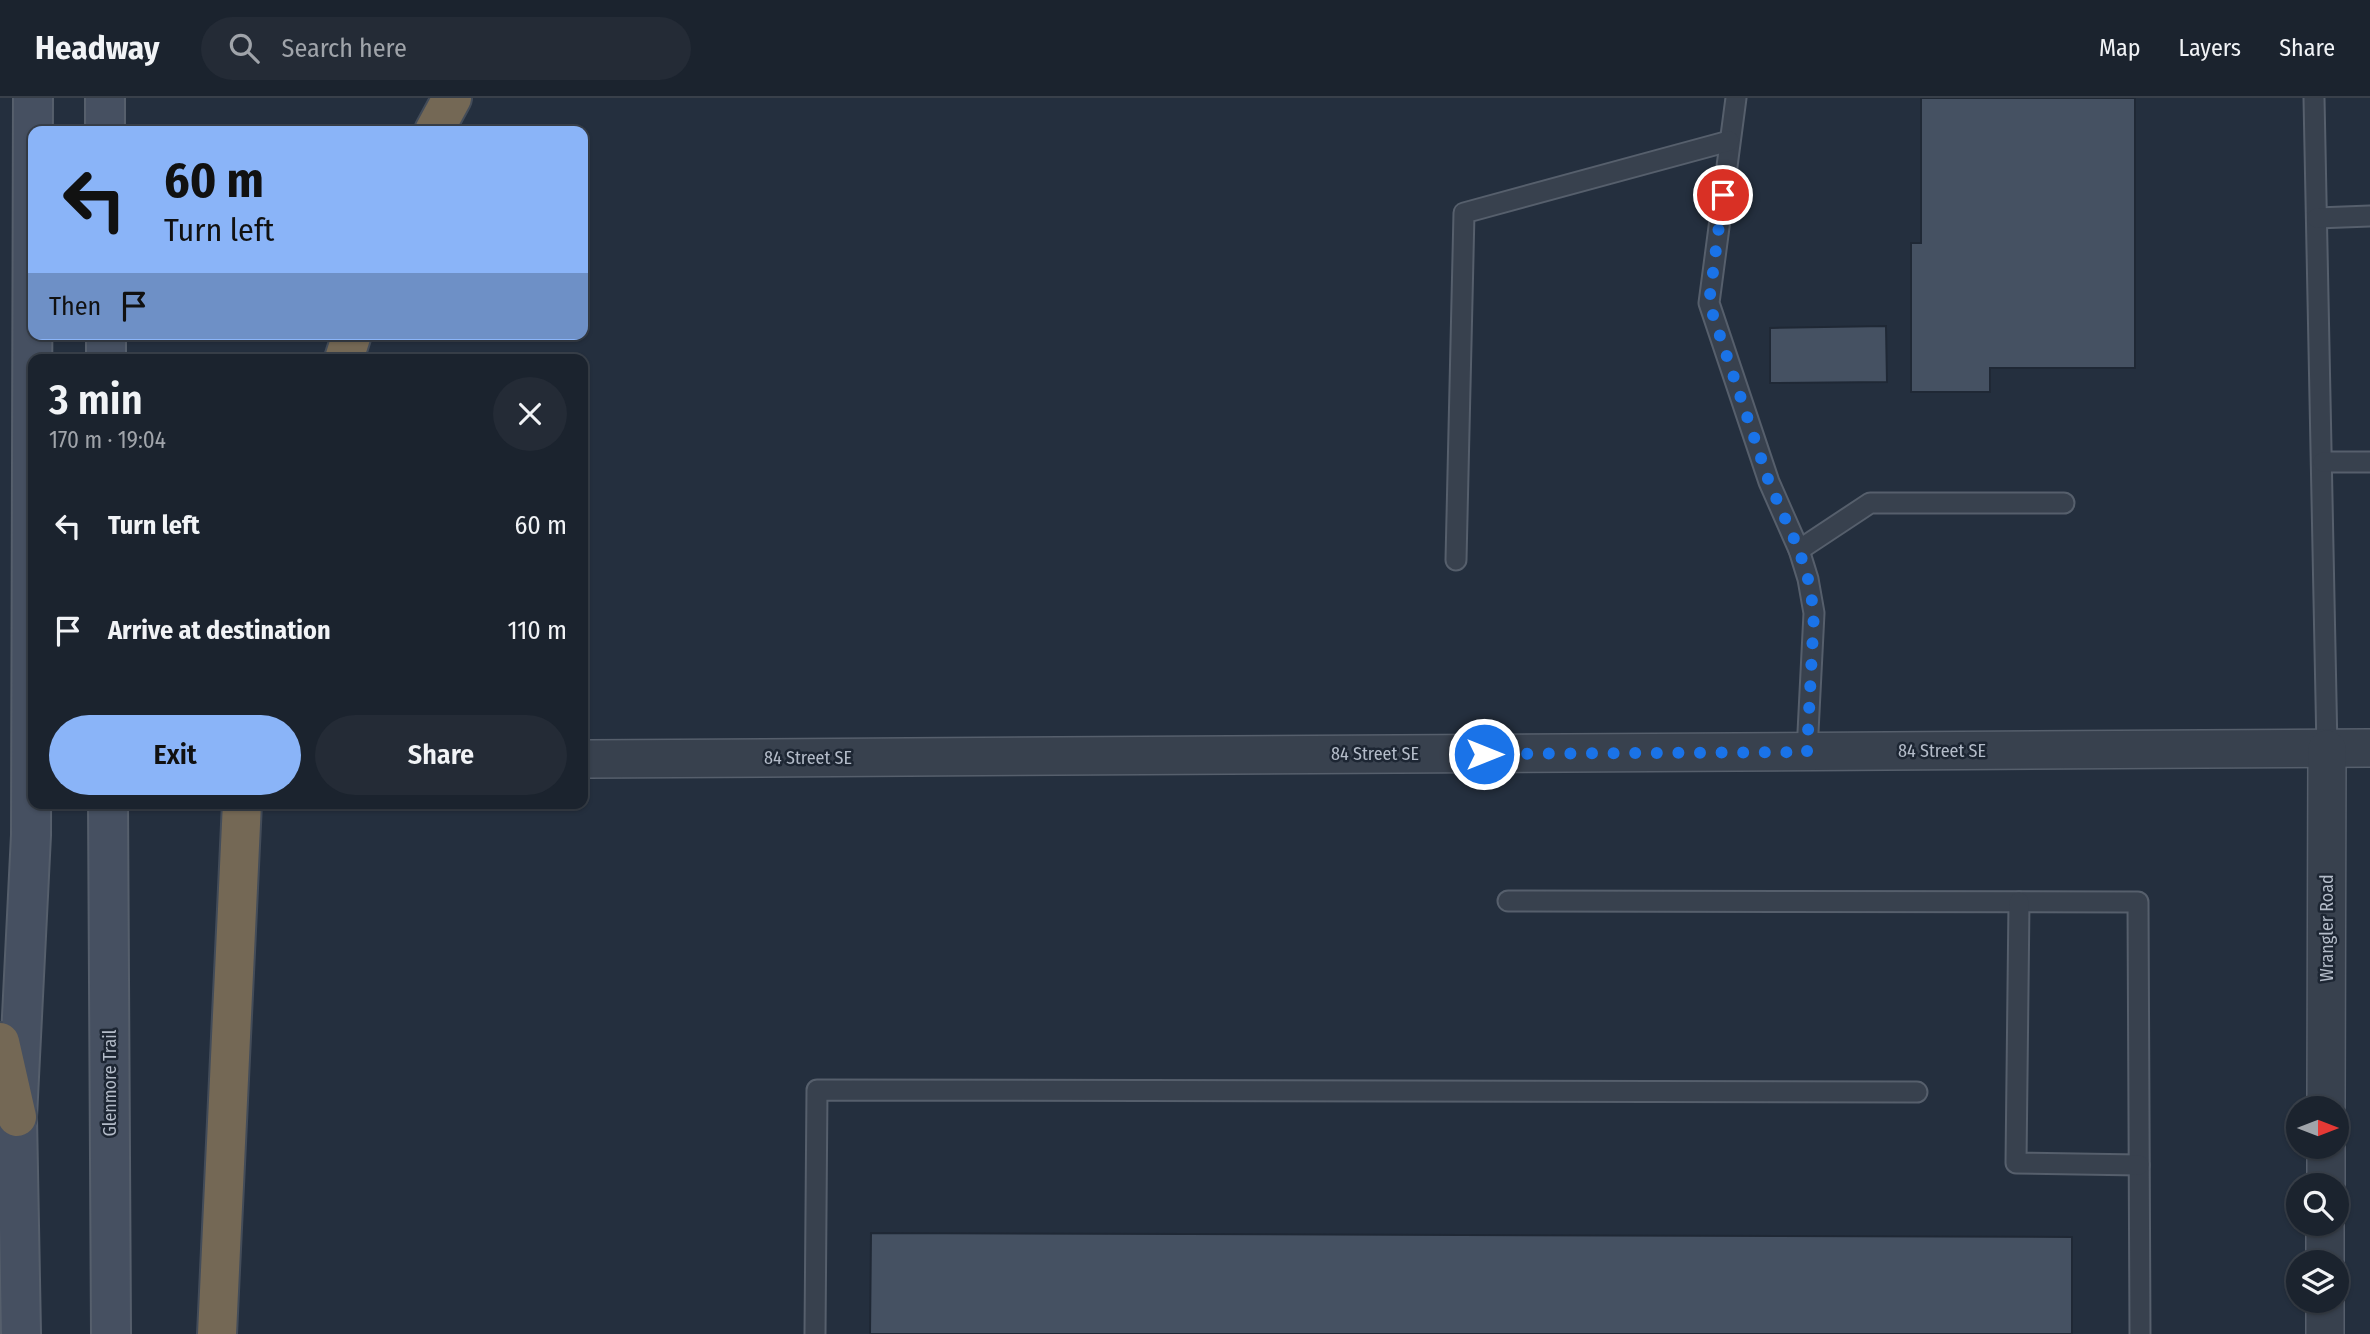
<!DOCTYPE html>
<html lang="en">
<head>
<meta charset="utf-8">
<style>
  body { margin:0; font-family:"Fira Sans Condensed",sans-serif; background:#242b36; color:#f1f3f6; height:100vh; display:flex; flex-direction:column; font-size:26px; white-space:nowrap }
  * { box-sizing:border-box; margin:0 }
  p { font-size:23px; color:#a0a4aa }
  .icon { flex:none; width:38px; height:38px; fill:none; stroke:currentColor; stroke-width:2; stroke-linecap:round; stroke-linejoin:round }
  .map { position:relative; flex:1; overflow:hidden }
  .drawer { position:absolute; left:28px; top:256px; width:560px; height:455px; display:flex; flex-direction:column; background:#1b232e; border-radius:14px; box-shadow:0 2px 5px #0004,0 0 0 2px #39404a }
  .drawer>* { flex:none }
  .hud { position:absolute; left:28px; top:28px; width:560px; height:214px; border-radius:14px; box-shadow:0 2px 5px #0004,0 0 0 2px #39404a; background:#8ab4f8; color:#111; overflow:hidden }
  .needle { width:46px; rotate:90deg }
  .fabs { position:absolute; left:2286px; top:998px; display:grid; gap:14px }
  .fabs a { display:grid; place-items:center; width:63px; height:63px; border-radius:50%; background:#1b232e; box-shadow:0 2px 5px #0004,0 0 0 2px #39404a; font-size:35px }
  .pin { position:absolute; display:grid; place-items:center; width:60px; height:60px; color:#fff; margin:-30px; border:4px solid #fff; border-radius:50%; box-shadow:0 2px 7px #0007 }
  .me { position:absolute; width:77px; margin:-38px; rotate:90deg; stroke-linejoin:round; filter:drop-shadow(0 0 5px #0008) }
  .turn { display:flex; align-items:center; gap:24px; height:147px; padding:0 21px; font-size:32px }
  .turn .icon { width:91px; height:91px; stroke-width:2.5 }
  .turn b { display:block; font-size:49px; line-height:60px }
  .then { display:flex; align-items:center; height:66px; padding:0 21px; background:#0003; gap:14px; font-size:26px }
  .round { display:grid; place-items:center; flex:none; width:74px; height:74px; border-radius:37px; background:#242b36 }
  .overview { display:flex; align-items:center; justify-content:space-between; height:119px; padding:0 21px }
  h1 { font-size:42px; font-weight:600; line-height:52px }
  .cta { display:flex; gap:14px; margin-top:auto; padding:14px 21px }
  .cta a { flex:1; height:80px; border-radius:42px; background:#8ab4f8; color:#111; font-size:28px; font-weight:600; line-height:80px; text-align:center }
  .cta a+a { background:#242b36; color:#f1f3f6 }
  ul { padding:0; list-style:none }
  li { display:flex; align-items:center; gap:21px; height:105px; padding:0 21px }
  li div { flex:1 }
  li b { display:block; font-size:26px }
  li em { font-style:normal }
  header { display:flex; align-items:center; gap:42px; box-sizing:border-box; height:98px; padding:0 35px; background:#1b232e; border-bottom:2px solid #39404a }
  header strong { font-size:33px }
  nav { display:flex; gap:38px; margin-inline-start:auto; font-size:24px }
  .search { width:490px; height:63px; background:#242b36; display:flex; align-items:center; gap:18px; box-sizing:border-box; padding:0 24px; border-radius:38px; color:#a0a4aa; font-size:26px }
  .map>svg:first-child { display:block }
  .building { fill:#455162; stroke:#1f2835; stroke-width:2 }
  .lines { fill:none; stroke-linecap:round; stroke-linejoin:round }
  .service-casing { stroke:#565f6c; stroke-width:23 }
  .minor-casing { stroke:#565f6c; stroke-width:40 }
  .secondary-casing { stroke:#565f6c; stroke-width:42 }
  .motorway-casing { stroke:#434c59; stroke-width:42 }
  .service { stroke:#38414e; stroke-width:19 }
  .minor { stroke:#38414e; stroke-width:37 }
  .secondary { stroke:#465061; stroke-width:38 }
  .motorway { stroke:#746855; stroke-width:38 }
  .route { stroke:#1a73e8; stroke-width:12; stroke-dasharray:0 21.6 }
  .labels { text-anchor:middle; dominant-baseline:central; stroke-width:5; stroke-linejoin:round; paint-order:stroke }
  .street-label { font-size:18px; fill:#b4bcc9; stroke:#1d2633 }
</style>
</head>
<body>
<header>
<strong>Headway</strong>
<div class="search"><svg class="icon" aria-label="search" viewBox="0 0 24 24"><circle cx="10" cy="10" r="6"/><path d="M15 15l6 6"/></svg>Search here</div>
<nav><a>Map</a><a>Layers</a><a>Share</a></nav>
</header>
<div class="map">
<svg width="2370" height="1236" viewBox="0 0 2370 1236">
  <rect width="100%" height="100%" fill="#242f3e"/>
  <g class="building">
    <polygon points="1921,0 2135,0 2135,270 1990,270 1990,294 1911,294 1911,145 1921,145"/>
    <polygon points="1886,228 1887,284 1770,285 1770,230"/>
    <polygon points="871,1135 2072,1139 2072,1236 870,1236"/>
  </g>
  <g class="lines">
    <g class="service-casing">
      <g id="service">
        <polyline points="1736,0 1709,205 1769,384 1799,452 1808,481 1814,515 1807,654"/>
        <polyline points="2314,0 2327,651"/>
        <polyline points="2317,120 2370,118"/>
        <polyline points="2323,364 2370,364"/>
        <polyline points="1799,452 1870,405 2064,405"/>
        <polyline points="1456,462 1464,115 1729,43"/>
        <polyline points="1508,803 2138,804 2140,1236"/>
        <polyline points="2019,804 2016,1065 2139,1067"/>
        <polyline points="815,1236 817,992 1917,994"/>
      </g>
    </g>
    <g class="minor-casing">
      <g id="minor">
        <polyline points="589,661 2370,650"/>
        <polyline points="2326,1010 2327,651"/>
        <polyline points="2326,1087 2326,1048"/>
        <polyline points="2325,1164 2325,1125"/>
        <polyline points="2325,1236 2325,1202"/>
      </g>
    </g>
    <g class="secondary-casing">
      <g id="secondary">
        <polyline points="105,0 105,33"/>
        <polyline points="106,236 106,261"/>
        <polyline points="108,705 111,1236"/>
        <polyline points="21,1236 17,1019 31,737 33,0"/>
      </g>
    </g>
    <g class="motorway-casing">
      <g id="motorway">
        <polyline points="434,33 452,0"/>
        <polyline points="344,261 352,236"/>
        <polyline points="0,944 17,1019"/>
        <polyline points="217,1236 242,705"/>
      </g>
    </g>
    <use href="#service" class="service"/>
    <use href="#minor" class="minor"/>
    <use href="#secondary" class="secondary"/>
    <use href="#motorway" class="motorway"/>
  </g>
  <g class="lines">
    <polyline class="route" points="1484,656 1807,654 1814,514 1808,481 1799,452 1769,384 1709,205 1723,97"/>
  </g>
  <g class="labels">
    <g class="street-label">
      <text x="1942" y="653">84 Street SE</text>
      <text x="1375" y="656">84 Street SE</text>
      <text x="808" y="660">84 Street SE</text>
      <text transform="translate(2327 830) rotate(-90)">Wrangler Road</text>
      <text transform="translate(110 985) rotate(-90)">Glenmore Trail</text>
    </g>
  </g>
</svg>
<div class="fabs">
<a><svg class="needle" viewBox="-14 -14 28 28"><path d="M0-13l5 13h-10z" fill="#e53935"/><path d="M0 13l5-13h-10z" fill="#a0a4aa"/></svg></a>
<a><svg class="icon" aria-label="search" viewBox="0 0 24 24"><circle cx="10" cy="10" r="6"/><path d="M15 15l6 6"/></svg></a>
<a><svg class="icon" aria-label="layers" viewBox="0 0 24 24"><path d="M12 4l9 5-9 5-9-5zM3 14l9 5 9-5"/></svg></a>
</div>
<div class="pin" style="left:1723px;top:97px;background:#d93025"><svg class="icon" aria-label="arrive" viewBox="0 0 24 24"><path d="M6 21V4h12l-3 4 3 4H6"/></svg></div>
<svg class="me" style="left:1484px;top:656px" viewBox="-20 -20 40 40"><circle r="17" fill="#1a73e8" stroke="#fff" stroke-width="3"/><path d="M0-11L8 9 0 5-8 9z" fill="#fff"/></svg>
<div class="hud">
<div class="turn"><svg class="icon" aria-label="left" viewBox="0 0 24 24"><path d="M17 20v-9H6M10 6l-5 5 5 5"/></svg><div><b>60 m</b>Turn left</div></div>
<div class="then">Then<svg class="icon" aria-label="arrive" viewBox="0 0 24 24"><path d="M6 21V4h12l-3 4 3 4H6"/></svg></div>
</div>
<section class="drawer">
<div class="overview"><div><h1>3 min</h1><p>170 m · 19:04</p></div><a class="round"><svg class="icon" aria-label="close" viewBox="0 0 24 24"><path d="M6 6l12 12M18 6L6 18"/></svg></a></div>
<ul>
<li><svg class="icon" aria-label="left" viewBox="0 0 24 24"><path d="M17 20v-9H6M10 6l-5 5 5 5"/></svg><div><b>Turn left</b></div><em>60 m</em></li>
<li><svg class="icon" aria-label="arrive" viewBox="0 0 24 24"><path d="M6 21V4h12l-3 4 3 4H6"/></svg><div><b>Arrive at destination</b></div><em>110 m</em></li>
</ul>
<div class="cta"><a>Exit</a><a>Share</a></div>
</section>
</div>
</body>
</html>
